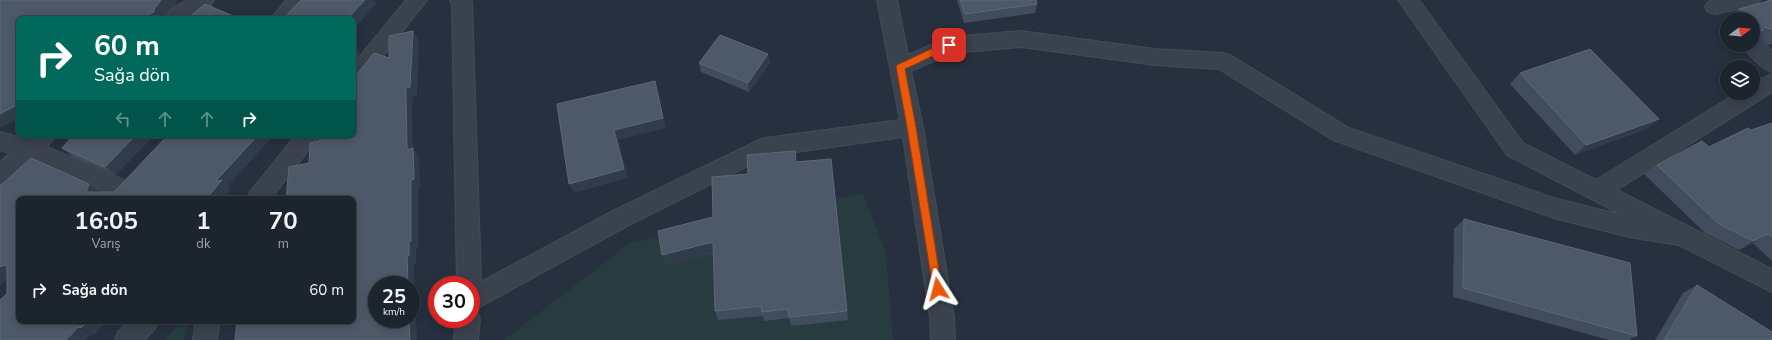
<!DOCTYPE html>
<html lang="tr">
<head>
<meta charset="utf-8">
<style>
  body { margin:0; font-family:"Nunito Sans",sans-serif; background:#29303a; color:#f1f3f6; height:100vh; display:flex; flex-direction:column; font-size:15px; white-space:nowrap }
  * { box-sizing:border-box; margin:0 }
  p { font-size:13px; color:#a0a4aa }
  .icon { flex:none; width:22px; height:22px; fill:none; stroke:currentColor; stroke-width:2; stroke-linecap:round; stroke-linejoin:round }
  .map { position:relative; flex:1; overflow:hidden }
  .details { position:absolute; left:16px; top:196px; width:340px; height:128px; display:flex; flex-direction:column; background:#1c242e; border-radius:8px; box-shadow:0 2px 10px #0003,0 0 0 1px #3a414a }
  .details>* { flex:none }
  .banner { position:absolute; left:16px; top:16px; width:340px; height:122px; border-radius:8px; box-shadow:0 2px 10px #0003,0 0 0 1px #3a414a; background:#00695c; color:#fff; overflow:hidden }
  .needle { width:26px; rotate:74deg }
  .controls { position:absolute; left:1720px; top:12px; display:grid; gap:8px }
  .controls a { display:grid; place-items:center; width:40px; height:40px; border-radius:50%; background:#1c242e; box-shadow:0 2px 10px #0003,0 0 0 1px #3a414a; font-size:20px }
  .speed { position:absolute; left:368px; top:276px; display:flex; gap:8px; font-size:20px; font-weight:700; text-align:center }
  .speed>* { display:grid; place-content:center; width:52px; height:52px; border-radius:50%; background:#1c242e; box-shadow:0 2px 10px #0003,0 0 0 1px #3a414a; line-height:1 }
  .speed small { font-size:10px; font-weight:400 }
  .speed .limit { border:6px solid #d22; background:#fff; color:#111 }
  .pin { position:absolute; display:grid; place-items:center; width:34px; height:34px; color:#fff; margin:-17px; border-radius:8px; box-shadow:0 2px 6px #0006 }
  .me { position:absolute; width:44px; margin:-22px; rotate:351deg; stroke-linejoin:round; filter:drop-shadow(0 0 3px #0008) }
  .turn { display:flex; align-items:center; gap:14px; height:84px; padding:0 12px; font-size:18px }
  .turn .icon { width:52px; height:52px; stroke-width:2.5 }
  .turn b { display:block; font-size:28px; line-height:34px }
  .lanes { display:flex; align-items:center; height:38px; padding:0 12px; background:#0003; justify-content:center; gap:20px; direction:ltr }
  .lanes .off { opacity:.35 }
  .eta { display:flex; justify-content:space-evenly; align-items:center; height:68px; text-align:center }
  .eta b { font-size:24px; font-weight:700; line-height:28px }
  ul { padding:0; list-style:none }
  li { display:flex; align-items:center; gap:12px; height:52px; padding:0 12px }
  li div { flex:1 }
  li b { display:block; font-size:15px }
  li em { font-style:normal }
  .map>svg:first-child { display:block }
  .green { fill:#283c3f }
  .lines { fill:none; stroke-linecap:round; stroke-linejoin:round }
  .minor-casing { stroke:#434b57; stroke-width:2 }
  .minor { fill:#3a424e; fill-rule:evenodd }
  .wall { fill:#414c5c }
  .shaded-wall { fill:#313c4b }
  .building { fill:#4d5968; stroke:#5e6877 }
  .route { fill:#ea580c; stroke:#983908 }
</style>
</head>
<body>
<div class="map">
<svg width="1772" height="340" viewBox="0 0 1772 340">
  <rect width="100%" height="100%" fill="#26303e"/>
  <g class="green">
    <polygon points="863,193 886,253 893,340 504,340 630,243"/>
    <polygon points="182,321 188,321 184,340 164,340"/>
  </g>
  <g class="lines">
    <g class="minor-casing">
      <g id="minor">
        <polygon points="187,0 214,0 211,5 186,19 163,19 171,9"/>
        <polygon points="286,0 308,0 293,19 271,19"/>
        <polygon points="406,0 427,0 360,86 353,88 353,65"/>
        <polygon points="450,0 471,0 472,2 481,282 611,212 757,141 765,138 900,120 877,0 897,0 908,55 949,37 1021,31 1155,49 1223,53 1230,55 1349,128 1557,199 1622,215 1507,155 1398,0 1419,0 1523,143 1596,180 1737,93 1753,93 1753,83 1772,74 1772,92 1617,190 1772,269 1772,292 1679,245 1634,238 1557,219 1333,140 1219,69 1155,65 1021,47 952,53 911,71 923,127 954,318 955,340 931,340 930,318 903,137 768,156 627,226 474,310 477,311 480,319 478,340 454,340 456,319 471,319 471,285 457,285 452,4"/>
        <polygon points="1714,0 1760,0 1757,5 1715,14 1708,12 1705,7 1708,2"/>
        <path d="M1753,37l7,2 12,12v21c-12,-4 -23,-16 -29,-27h10z"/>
        <polygon points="0,132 26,139 30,135 56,135 47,147 128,182 131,189 128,196 120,199 32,160 8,182 0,184 0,162 10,153 0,150"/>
        <polygon points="296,135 320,135 271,199 247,199 250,192"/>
        <polygon points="129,321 158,321 155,329 144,340 115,340 118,332"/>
        <polygon points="196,321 220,321 217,340 193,340"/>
      </g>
    </g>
    <use href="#minor" class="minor"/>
  </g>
  <g class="wall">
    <polygon points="957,0 1036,0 1037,4 1035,13 964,23"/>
    <polygon points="1768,0 1772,0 1772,44 1768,45 1761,38 1756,36 1753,39 1753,19 1730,19 1729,18 1739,9 1766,2"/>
    <polygon points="768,54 770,63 749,92 701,72 699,63"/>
    <polygon points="1520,73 1659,119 1646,129 1575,155 1510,84"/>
    <polygon points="1772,123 1772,261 1753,243 1739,250 1705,233 1644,174 1657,165 1709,147"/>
    <polygon points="74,135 116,175 73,157 62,148"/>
    <polygon points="831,159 848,320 791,326 789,318 764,321 763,316 718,320 715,311 714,253 666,265 662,255 713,217 796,162"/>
    <polygon points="1464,219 1637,336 1629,340 1609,340 1453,297 1454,229"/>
    <polygon points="1697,285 1772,340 1655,340 1683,293"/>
  </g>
  <g class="shaded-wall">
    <polygon points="161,0 175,0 178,4 170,8 162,18 162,19 140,19 154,9"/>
    <polygon points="365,0 374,0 376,4 353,30 353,19 347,19"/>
    <polygon points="413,31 419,41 417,96 413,97 412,106 413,149 419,157 420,188 418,189 418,248 416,249 416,264 414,264 417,340 410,340 409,319 411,319 411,285 408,285 407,256 407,150 406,97"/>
    <polygon points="353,45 360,54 353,63"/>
    <polygon points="768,54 770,63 749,92 748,83"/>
    <polygon points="655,81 658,92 666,128 618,140 628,178 574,193 569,184"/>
    <polygon points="19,104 19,118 0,128 0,114"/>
    <polygon points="1659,119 1646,129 1575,155 1586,145"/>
    <polygon points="136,135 155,135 116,175 105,167"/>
    <polygon points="258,135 274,135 228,186 231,189 223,199 206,199 215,182"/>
    <polygon points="89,184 101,193 86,192"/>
    <polygon points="1768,234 1753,243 1739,250 1753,241"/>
    <polygon points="713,242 717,252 666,265 662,255"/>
    <polygon points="5,265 18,273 10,276 0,286 0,267"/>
    <polygon points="88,321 107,321 94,335 81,328"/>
    <polygon points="78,327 91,334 85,340 66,340"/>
  </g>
  <g class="building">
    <polygon points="0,0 161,0 154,9 154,12 140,19 19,19 19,104 0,114"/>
    <polygon points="301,0 365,0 347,19 283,19"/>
    <polygon points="960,0 1036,0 1037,4 965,14"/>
    <polygon points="1772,0 1772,29 1764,27 1762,31 1753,22 1753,19 1750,19 1739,9"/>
    <polygon points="205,4 240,19 187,19"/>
    <polygon points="183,15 186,19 178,19"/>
    <polygon points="413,31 410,87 406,88 406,97 407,150 413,148 414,179 411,180 411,241 409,241 409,256 407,256 408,285 377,285 377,319 409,319 410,340 235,340 237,321 353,321 353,199 286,199 289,167 309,163 310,143 319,141 320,135 353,135 353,78 354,78 374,53 389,58 389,36"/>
    <polygon points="720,35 768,54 748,83 699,63"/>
    <polygon points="1590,49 1659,119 1586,145 1520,73"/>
    <polygon points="655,81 663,118 614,130 624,169 569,184 557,104"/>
    <polygon points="1772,123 1772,237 1768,234 1753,241 1719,224 1657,165 1702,141 1709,147 1748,128 1751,130"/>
    <polygon points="74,135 136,135 105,167 62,148"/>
    <polygon points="168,135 258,135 215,182 222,180 206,199 19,199 19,321 88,321 81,328 78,327 66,340 0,340 0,300 7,294 7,266 5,265 0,267 0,186 31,158 89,184 86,192 114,192"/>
    <polygon points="795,151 796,162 831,159 847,311 789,317 788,309 762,312 761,306 715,311 713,242 662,255 658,231 713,217 712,177 748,174 747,155"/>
    <polygon points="1464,219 1630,263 1637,336 1463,288"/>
    <polygon points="1697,285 1772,332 1772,340 1664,340"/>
  </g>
  <polygon class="route" points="946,42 949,42 953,45 952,47 905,69 916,127 942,289 938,293 933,289 907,127 896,67 897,65"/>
</svg>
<div class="controls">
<a><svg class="needle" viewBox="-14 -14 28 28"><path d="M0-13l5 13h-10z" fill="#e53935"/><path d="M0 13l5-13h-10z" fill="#a0a4aa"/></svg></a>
<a><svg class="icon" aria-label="layers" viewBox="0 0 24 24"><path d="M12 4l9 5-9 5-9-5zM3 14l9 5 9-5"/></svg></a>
</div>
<div class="speed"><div>25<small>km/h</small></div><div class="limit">30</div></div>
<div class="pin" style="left:949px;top:45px;background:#d93025"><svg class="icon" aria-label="arrive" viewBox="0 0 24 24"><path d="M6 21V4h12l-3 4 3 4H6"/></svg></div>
<svg class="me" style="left:938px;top:289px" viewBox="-20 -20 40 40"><path d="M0-17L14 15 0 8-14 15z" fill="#ea580c" stroke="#fff" stroke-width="4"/></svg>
<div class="banner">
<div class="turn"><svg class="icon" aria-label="right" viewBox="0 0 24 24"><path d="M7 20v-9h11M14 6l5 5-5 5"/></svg><div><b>60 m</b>Sağa dön</div></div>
<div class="lanes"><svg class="icon off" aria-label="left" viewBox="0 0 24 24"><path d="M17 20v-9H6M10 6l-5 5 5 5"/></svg><svg class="icon off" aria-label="ahead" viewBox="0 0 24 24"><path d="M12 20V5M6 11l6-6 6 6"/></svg><svg class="icon off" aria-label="ahead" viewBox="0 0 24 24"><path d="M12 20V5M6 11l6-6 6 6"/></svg><svg class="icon" aria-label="right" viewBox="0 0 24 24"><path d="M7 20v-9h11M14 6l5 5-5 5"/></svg></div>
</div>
<section class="details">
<div class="eta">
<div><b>16:05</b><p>Varış</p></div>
<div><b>1</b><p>dk</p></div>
<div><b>70</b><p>m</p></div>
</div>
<ul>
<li><svg class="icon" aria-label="right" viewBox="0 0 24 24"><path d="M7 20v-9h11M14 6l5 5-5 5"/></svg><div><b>Sağa dön</b></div><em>60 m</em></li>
</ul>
</section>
</div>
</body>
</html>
